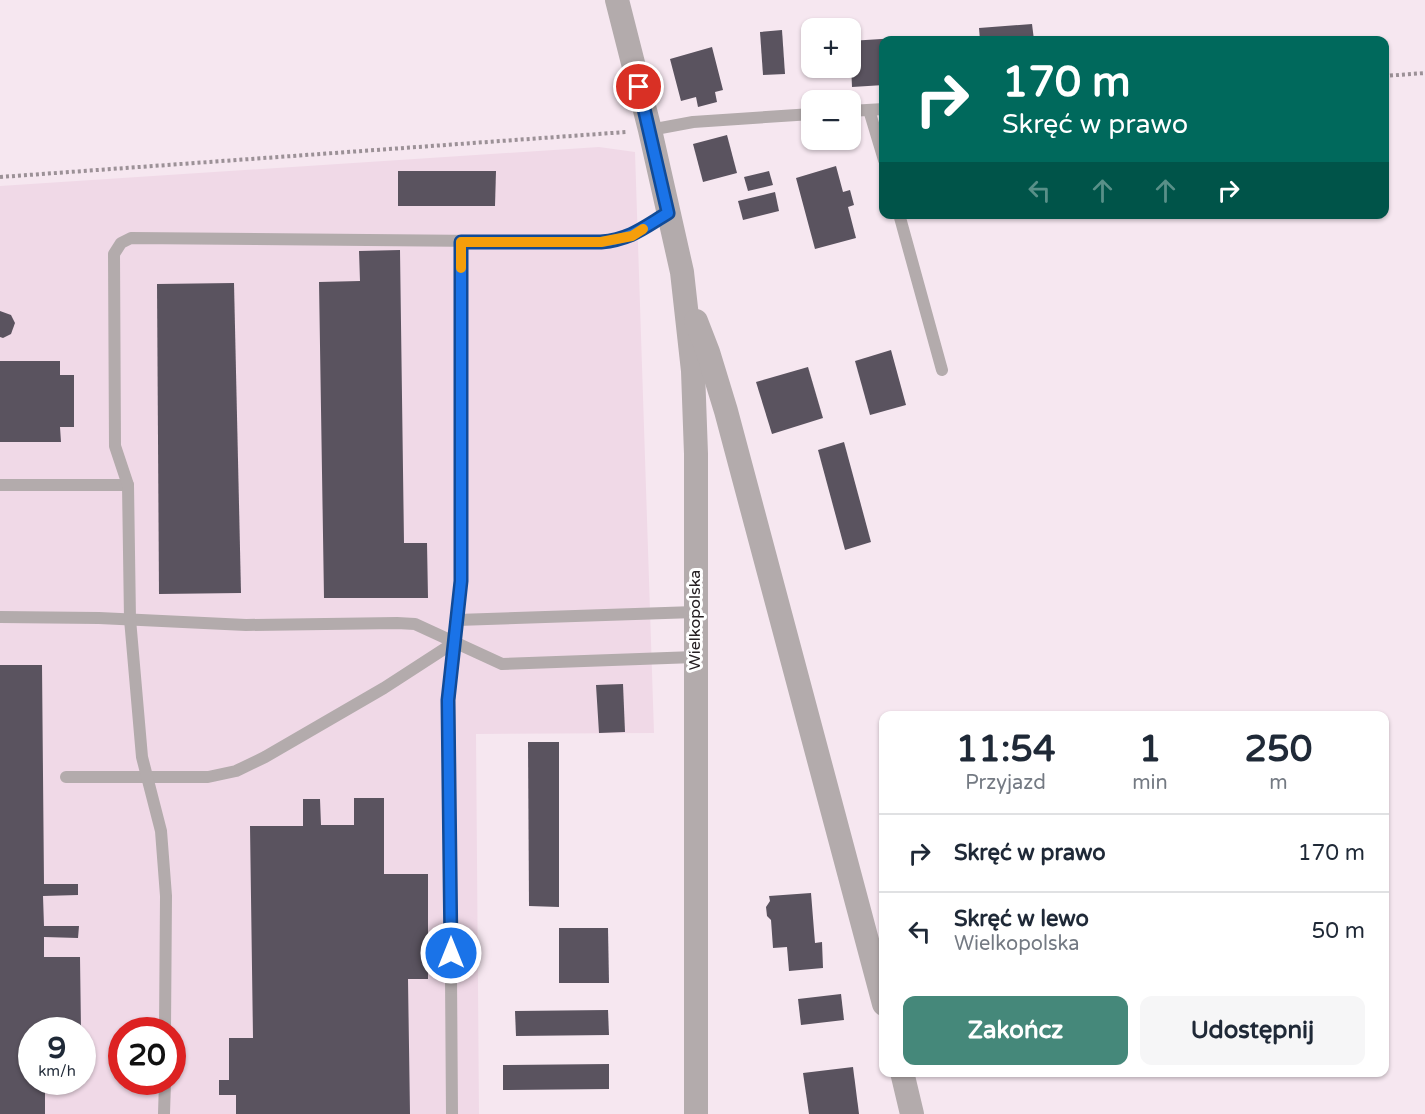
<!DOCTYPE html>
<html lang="pl">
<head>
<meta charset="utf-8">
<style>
  body { margin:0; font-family:"Varela Round",sans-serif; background:#f6f6f7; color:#1f2937; height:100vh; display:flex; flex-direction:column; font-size:22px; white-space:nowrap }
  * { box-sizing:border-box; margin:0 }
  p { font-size:20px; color:#747a83 }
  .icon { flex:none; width:33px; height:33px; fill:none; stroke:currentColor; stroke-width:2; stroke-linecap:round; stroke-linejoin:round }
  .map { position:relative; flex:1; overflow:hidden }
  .sheet { position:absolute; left:879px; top:711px; width:510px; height:366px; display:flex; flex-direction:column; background:#fff; border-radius:12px; box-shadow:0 2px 4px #0004 }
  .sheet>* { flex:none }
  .banner { position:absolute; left:879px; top:36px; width:510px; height:183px; border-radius:12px; box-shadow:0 2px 4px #0004; background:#00695c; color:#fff; overflow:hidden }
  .tools { position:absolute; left:801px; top:18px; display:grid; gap:12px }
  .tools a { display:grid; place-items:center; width:60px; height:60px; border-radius:12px; background:#fff; box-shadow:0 2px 4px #0004; font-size:30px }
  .speed { position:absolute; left:18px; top:1017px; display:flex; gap:12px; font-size:30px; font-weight:700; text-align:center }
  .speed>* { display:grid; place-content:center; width:78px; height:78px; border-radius:50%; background:#fff; box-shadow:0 2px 4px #0004; line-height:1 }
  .speed small { font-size:15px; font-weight:400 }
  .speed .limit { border:9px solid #d22; background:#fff; color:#111 }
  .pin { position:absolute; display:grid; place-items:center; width:51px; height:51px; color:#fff; margin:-26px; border:3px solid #fff; border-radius:50%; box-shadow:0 2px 6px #0007 }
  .me { position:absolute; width:66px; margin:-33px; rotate:0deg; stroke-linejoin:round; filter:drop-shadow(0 0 4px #0008) }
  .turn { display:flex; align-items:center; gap:21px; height:126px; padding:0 24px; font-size:27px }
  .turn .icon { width:78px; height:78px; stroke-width:2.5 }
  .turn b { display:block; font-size:42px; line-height:51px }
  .lanes { display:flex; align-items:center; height:57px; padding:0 24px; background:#0003; justify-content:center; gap:30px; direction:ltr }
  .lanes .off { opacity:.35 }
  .eta { display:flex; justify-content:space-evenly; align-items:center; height:102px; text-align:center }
  .eta b { font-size:36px; font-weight:800; line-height:42px }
  .button { display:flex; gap:12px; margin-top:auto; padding:12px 24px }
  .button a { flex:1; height:69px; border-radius:12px; background:#45887a; color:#fff; font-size:24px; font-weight:800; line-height:69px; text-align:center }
  .button a+a { background:#f6f6f7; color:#1f2937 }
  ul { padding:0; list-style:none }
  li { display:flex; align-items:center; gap:18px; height:78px; padding:0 24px; border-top:2px solid #e0e1e3 }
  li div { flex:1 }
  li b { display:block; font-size:22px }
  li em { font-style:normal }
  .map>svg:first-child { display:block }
  .built { fill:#f0d9e7; fill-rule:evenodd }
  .building { fill:#5a535f }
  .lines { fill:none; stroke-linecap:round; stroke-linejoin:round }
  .path { stroke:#9c9197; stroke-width:4; stroke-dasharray:3 3; stroke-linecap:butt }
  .service { stroke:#b3abac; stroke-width:12 }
  .minor { stroke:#b3abac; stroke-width:24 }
  .route-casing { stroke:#114b97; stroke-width:15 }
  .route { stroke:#1a73e8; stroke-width:10 }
  .slow { stroke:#f59e0b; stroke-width:10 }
  .labels { text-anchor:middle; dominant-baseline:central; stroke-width:6; stroke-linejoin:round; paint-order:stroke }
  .street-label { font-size:16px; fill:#262023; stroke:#fff }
</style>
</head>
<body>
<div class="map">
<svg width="1425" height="1114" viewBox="0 0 1425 1114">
  <rect width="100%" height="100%" fill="#f6e7f0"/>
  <path class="built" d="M599,147l36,5 19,581 -178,1 3,380h-479v-928zM32,1030h50v52h-50zM122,1030h50v52h-50z"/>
  <g class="building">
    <polygon points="1032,24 1034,40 980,40 979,28"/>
    <polygon points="782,30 785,74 763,75 760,32"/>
    <polygon points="897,38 897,40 884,40 884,85 852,87 850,41"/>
    <polygon points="712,47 723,90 715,92 717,102 698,107 696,97 681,101 670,59"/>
    <polygon points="727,135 737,173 703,182 693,144"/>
    <polygon points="836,166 843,192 850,190 854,205 848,207 856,238 815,249 796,178"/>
    <polygon points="398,171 496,171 495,206 398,206"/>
    <polygon points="769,171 773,185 748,191 744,177"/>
    <polygon points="775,192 779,211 743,220 738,201"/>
    <polygon points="400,250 404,543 427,543 428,598 324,598 319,282 360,281 359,251"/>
    <polygon points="234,283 241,593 159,594 157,284"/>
    <polygon points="0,311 11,315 15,323 11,334 3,338 0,337"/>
    <polygon points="891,350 906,405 870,415 855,361"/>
    <polygon points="0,361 60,361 60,375 74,375 74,427 60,427 61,442 0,442"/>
    <polygon points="808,367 823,418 772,434 756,382"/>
    <polygon points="844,442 871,542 845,550 818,450"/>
    <polygon points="0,665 42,665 44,884 78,884 78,895 43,896 44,926 79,926 78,938 44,937 44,957 80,957 81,1030 32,1030 32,1082 45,1082 45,1114 0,1114"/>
    <polygon points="623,684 625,732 599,733 596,685"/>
    <polygon points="528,742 559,742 559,907 529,906"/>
    <polygon points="354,798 384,798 384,874 428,874 428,979 408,979 410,1114 236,1114 236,1095 219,1095 219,1080 229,1080 229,1038 253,1038 250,826 303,826 303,799 320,799 321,825 354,825"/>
    <polygon points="811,893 815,943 822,942 823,968 789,971 787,947 773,948 771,920 767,916 766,907 770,901 769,896"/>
    <polygon points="559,928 608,928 609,983 559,983"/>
    <polygon points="841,994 844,1020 801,1025 798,999"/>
    <polygon points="608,1010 609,1035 516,1036 515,1011"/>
    <polygon points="609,1064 609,1089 503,1090 503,1065"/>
    <polygon points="853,1067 859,1114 809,1114 803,1073"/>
  </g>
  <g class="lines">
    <g class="path">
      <polyline points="1384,76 1425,73"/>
      <polyline points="0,177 626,132"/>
    </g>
    <g class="service">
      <polyline points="869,110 884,160"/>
      <polyline points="850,111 884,109"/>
      <polyline points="650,130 693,122 812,114"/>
      <polyline points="899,214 942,370"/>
      <polyline points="0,485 128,485"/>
      <polyline points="0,617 99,618 246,625 397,623 415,624 502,664 695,657"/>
      <polyline points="457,620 695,612"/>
      <polyline points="66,777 208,777 236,771 265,757 384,688 455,642"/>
      <polyline points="165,1030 166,896 161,831 142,757 130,619 128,485 115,446 114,254 121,243 131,238 601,242 632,236 668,213"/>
      <polyline points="164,1114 165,1082"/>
      <polyline points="452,1114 449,700 461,581 461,242"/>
    </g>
    <g class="minor">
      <polyline points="617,0 650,130 682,272 693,371 696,454 696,1114"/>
      <polyline points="696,321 708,352 726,411 884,1004"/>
      <polyline points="902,1072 912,1114"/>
    </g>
  </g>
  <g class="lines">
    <g class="route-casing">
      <path id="route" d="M451,953l-3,-253 13,-119v-339h140c30,-3 42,-14 67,-29l-29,-126"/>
    </g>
    <use href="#route" class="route"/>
    <polyline class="slow" points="461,268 461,242 601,242 632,236 643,229"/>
  </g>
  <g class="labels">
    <g class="street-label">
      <text transform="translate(695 620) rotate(-90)">Wielkopolska</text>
    </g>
  </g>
</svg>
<div class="tools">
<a>+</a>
<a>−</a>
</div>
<div class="speed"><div>9<small>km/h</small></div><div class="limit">20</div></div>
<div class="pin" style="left:639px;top:87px;background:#d93025"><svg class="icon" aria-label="arrive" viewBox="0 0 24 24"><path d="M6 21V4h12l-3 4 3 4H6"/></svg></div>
<svg class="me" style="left:451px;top:953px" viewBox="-20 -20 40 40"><circle r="17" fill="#1a73e8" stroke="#fff" stroke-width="3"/><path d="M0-11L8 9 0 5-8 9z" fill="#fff"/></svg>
<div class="banner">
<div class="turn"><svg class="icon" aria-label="right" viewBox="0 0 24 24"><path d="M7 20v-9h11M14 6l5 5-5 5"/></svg><div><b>170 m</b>Skręć w prawo</div></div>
<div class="lanes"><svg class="icon off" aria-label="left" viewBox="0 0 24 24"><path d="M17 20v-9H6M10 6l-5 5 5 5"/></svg><svg class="icon off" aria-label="ahead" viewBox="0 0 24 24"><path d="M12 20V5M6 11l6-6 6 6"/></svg><svg class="icon off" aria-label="ahead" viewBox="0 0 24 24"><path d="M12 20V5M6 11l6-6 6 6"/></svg><svg class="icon" aria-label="right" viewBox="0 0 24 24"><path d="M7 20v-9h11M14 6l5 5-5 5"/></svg></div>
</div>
<section class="sheet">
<div class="eta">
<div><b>11:54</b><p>Przyjazd</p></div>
<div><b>1</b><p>min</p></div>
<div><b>250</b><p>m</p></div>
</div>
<ul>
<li><svg class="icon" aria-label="right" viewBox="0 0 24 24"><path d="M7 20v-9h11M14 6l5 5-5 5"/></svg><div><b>Skręć w prawo</b></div><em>170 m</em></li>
<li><svg class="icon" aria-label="left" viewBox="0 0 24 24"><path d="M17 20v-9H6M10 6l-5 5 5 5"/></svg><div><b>Skręć w lewo</b><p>Wielkopolska</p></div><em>50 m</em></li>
</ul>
<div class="button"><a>Zakończ</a><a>Udostępnij</a></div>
</section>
</div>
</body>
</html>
